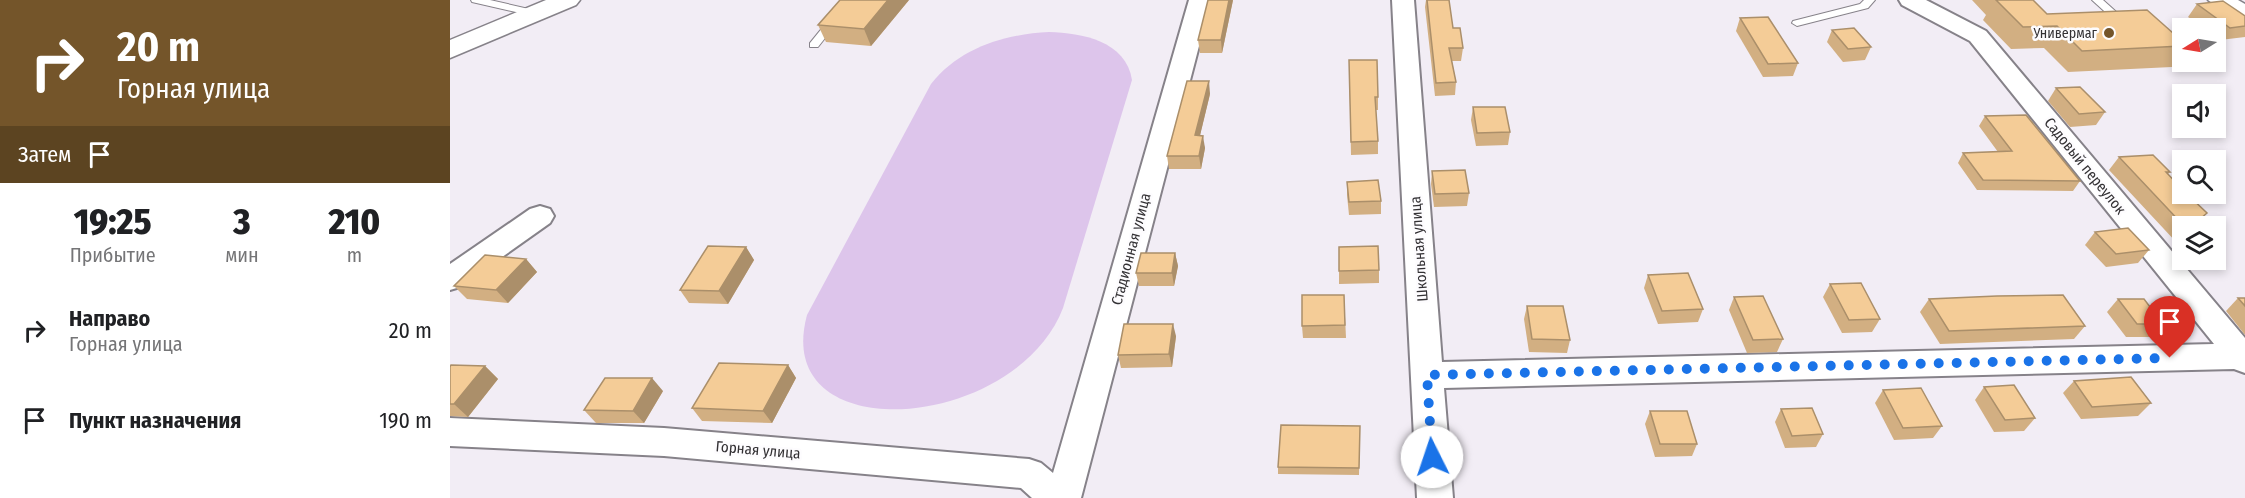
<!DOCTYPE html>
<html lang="ru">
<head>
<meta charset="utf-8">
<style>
  body { margin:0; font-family:"Fira Sans Condensed",sans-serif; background:#f6f6f6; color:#202124; height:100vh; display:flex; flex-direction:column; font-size:22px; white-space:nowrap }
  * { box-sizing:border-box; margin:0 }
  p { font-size:20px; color:#757577 }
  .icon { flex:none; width:33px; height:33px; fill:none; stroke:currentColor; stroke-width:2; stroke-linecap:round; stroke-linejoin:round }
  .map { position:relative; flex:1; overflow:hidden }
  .panel { display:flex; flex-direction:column; background:#fff; width:450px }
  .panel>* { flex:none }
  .top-card { background:#74552a; color:#fff; overflow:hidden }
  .needle { width:39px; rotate:259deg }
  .controls { position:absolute; left:1722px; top:18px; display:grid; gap:12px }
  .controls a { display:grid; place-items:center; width:54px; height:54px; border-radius:0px; background:#fff; box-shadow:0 3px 9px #0003; font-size:30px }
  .pin { position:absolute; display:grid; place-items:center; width:51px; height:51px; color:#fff; margin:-62px -26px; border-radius:50% 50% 50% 0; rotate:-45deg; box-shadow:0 0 6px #0007 }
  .pin .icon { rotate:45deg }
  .me { position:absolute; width:66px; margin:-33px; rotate:356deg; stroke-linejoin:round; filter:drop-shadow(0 0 4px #0008) }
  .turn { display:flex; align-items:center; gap:21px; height:126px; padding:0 18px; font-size:27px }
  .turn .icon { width:78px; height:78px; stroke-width:2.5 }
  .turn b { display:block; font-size:42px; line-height:51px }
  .then { display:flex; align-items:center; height:57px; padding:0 18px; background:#0003; gap:12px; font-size:22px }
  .eta { display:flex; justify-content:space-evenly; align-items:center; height:102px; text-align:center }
  .eta b { font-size:36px; font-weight:800; line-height:42px }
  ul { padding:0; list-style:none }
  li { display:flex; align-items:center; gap:18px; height:90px; padding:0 18px }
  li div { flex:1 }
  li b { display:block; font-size:22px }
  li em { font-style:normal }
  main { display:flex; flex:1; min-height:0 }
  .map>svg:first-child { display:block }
  .green { fill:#ddc5eb }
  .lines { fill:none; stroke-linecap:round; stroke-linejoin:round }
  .service-casing { stroke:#868289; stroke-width:2 }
  .minor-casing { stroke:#868289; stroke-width:4 }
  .tertiary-casing { stroke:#868289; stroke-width:3 }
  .secondary-casing { stroke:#868289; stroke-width:3 }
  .service { fill:#fff; fill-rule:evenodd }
  .minor { fill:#fff; fill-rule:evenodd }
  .tertiary { fill:#fff; fill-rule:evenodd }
  .secondary { fill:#fff; fill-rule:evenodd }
  .wall { fill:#d2af82 }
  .shaded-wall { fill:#ab8f6a }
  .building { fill:#f4cc97; stroke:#ab8f6a; stroke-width:1.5 }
  .route { stroke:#1a73e8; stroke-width:10; stroke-dasharray:0 18 }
  .poi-dot { fill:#74552a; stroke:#fdfcfe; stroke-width:2 }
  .labels { text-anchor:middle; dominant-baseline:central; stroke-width:5; stroke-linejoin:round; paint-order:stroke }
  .far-poi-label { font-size:14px; fill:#333134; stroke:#fdfcfe; text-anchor:end }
  .street-label { font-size:15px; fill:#333134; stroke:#fdfcfe }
</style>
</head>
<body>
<main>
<section class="panel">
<div class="top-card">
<div class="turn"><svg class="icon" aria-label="right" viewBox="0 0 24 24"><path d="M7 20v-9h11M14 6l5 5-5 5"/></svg><div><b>20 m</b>Горная улица</div></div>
<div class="then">Затем<svg class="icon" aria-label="arrive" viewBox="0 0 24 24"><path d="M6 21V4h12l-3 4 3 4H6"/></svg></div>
</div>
<div class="eta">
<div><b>19:25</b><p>Прибытие</p></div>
<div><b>3</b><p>мин</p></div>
<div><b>210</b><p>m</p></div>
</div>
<ul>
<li><svg class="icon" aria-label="right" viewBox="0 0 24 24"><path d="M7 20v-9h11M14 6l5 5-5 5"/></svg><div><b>Направо</b><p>Горная улица</p></div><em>20 m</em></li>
<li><svg class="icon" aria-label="arrive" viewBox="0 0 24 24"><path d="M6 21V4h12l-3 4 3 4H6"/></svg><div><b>Пункт назначения</b></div><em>190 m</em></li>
</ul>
</section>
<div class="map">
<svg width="1795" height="498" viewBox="0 0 1795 498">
  <rect width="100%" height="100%" fill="#f2edf5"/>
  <path class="green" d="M599,32c33,1 77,9 83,48l-69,228c-48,124 -293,143 -256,7l124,-231c28,-36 74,-50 118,-52z"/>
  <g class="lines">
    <g class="service-casing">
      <g id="service">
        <polygon points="21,0 40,0 92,12 93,14 88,17 22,2"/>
        <polygon points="395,0 405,0 368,47 360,47 360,43"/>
        <polygon points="1414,0 1425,0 1418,8 1347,26 1342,23 1343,21 1410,4"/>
        <polygon points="1642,0 1653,0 1673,18 1668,21 1664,20"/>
      </g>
    </g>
    <g class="minor-casing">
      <g id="minor">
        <polygon points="739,0 761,0 631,498 582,498 571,488 214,456 0,446 0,418 214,428 579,459 591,463 603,473"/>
        <polygon points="942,0 964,0 992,362 1764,344 1520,41 1452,5 1449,0 1476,0 1536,31 1795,338 1795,373 1784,369 994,388 1003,498 967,498"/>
        <polygon points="90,206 100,209 104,216 100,223 10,287 0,290 0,264 80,209"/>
      </g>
    </g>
    <g class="tertiary-casing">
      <polygon id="tertiary" points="96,0 130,0 126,5 0,58 0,40"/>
    </g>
    <g class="secondary-casing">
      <polygon id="secondary" points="1758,0 1788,0 1795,4 1795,23 1786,20"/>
    </g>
    <use href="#service" class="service"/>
    <use href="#minor" class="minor"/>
    <use href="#tertiary" class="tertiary"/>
    <use href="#secondary" class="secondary"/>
  </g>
  <g class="wall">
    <polygon points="459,0 421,46 376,42 368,25"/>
    <polygon points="783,0 772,53 750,53 748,40"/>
    <polygon points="976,0 999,0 1003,28 1013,48 1011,61 1002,61 1006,82 1005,95 985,96 975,7"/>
    <polygon points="1522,0 1583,0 1597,14 1732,41 1732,53 1722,67 1618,72 1594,48 1561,49 1533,20 1536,15"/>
    <polygon points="1747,4 1795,16 1795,37 1770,40 1766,37 1766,28 1754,28 1738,17"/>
    <polygon points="1290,18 1348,63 1343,76 1313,77 1286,31"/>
    <polygon points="1382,30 1421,47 1415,60 1393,62 1377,42"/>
    <polygon points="899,60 928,97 928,110 926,110 928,141 928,154 901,155"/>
    <polygon points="1606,88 1655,112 1646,125 1620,127 1598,101"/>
    <polygon points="760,94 750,135 755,148 751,169 719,169 717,156"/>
    <polygon points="1023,107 1060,132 1058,145 1026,146 1021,120"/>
    <polygon points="1535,116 1630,181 1623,191 1527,190 1508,163 1513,153 1548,152 1529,126"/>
    <polygon points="1669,157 1720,172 1718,174 1757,213 1745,226 1732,226 1732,238 1727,243 1659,170"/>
    <polygon points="982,171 1019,193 1017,206 984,207 981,184"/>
    <polygon points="897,182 931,201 931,214 899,215 897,195"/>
    <polygon points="1645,232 1699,250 1688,263 1656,267 1635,245"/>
    <polygon points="296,247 304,260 278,304 239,303 230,290"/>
    <polygon points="889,247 929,270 929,283 889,284"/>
    <polygon points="725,253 728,266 724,286 689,286 686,273"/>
    <polygon points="76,259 87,272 58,303 17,299 4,286"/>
    <polygon points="1198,275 1253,309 1248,322 1208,324 1194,288"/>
    <polygon points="1380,284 1430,319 1422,332 1392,333 1373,297"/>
    <polygon points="894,295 896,338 853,338 852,326"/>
    <polygon points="1284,297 1333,339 1327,352 1297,353 1279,310"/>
    <polygon points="1788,298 1795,298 1795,335 1776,311"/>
    <polygon points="1479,299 1635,326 1624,339 1490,344 1470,312"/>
    <polygon points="1668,299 1713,324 1701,337 1676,337 1657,312"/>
    <polygon points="1077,306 1120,340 1117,353 1079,352 1074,319"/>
    <polygon points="726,336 722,367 671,368 668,355"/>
    <polygon points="338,365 346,378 322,423 252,421 242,408"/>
    <polygon points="35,366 48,379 18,417 0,416 0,367"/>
    <polygon points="1624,381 1701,403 1688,416 1631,419 1613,393"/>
    <polygon points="1534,387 1585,418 1574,431 1544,432 1525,400"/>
    <polygon points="1433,390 1492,426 1483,438 1444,440 1425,403"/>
    <polygon points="213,391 194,423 146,423 134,410"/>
    <polygon points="1331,409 1373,434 1366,447 1335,448 1325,422"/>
    <polygon points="1200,411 1247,444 1242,456 1205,457 1195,424"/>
    <polygon points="910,426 909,475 828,474 828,467"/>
  </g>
  <g class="shaded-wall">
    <polygon points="438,0 459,0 421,46 414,29"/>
    <polygon points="779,0 783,0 772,53 771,40"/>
    <polygon points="759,81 760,94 747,148 745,135"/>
    <polygon points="753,136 755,148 751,169 749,156"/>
    <polygon points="1757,213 1745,226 1742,226"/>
    <polygon points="296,247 304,260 278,304 269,291"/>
    <polygon points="725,253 728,266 724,286 722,273"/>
    <polygon points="76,259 87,272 58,303 46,290"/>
    <polygon points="723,324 726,336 722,367 719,354"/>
    <polygon points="338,365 346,378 322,423 313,411"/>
    <polygon points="35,366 48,379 18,417 4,404"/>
    <polygon points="202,378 213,391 194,423 183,411"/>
  </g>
  <g class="building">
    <polygon points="390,0 438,0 414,29 368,25"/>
    <polygon points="758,0 779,0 771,40 748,40"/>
    <polygon points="977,0 999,0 1003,28 1010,28 1013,48 999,48 1006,82 986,83"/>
    <polygon points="1546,0 1583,0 1597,14 1697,10 1732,41 1732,46 1632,51 1607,26 1573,27"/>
    <polygon points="1773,1 1795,16 1795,26 1780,28 1747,4"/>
    <polygon points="1318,17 1348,63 1318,64 1290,18"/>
    <polygon points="1404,28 1421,47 1398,49 1382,30"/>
    <polygon points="899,60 927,60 928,97 925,97 928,141 901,142"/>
    <polygon points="737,81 759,81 745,135 753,136 749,156 717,156"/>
    <polygon points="1630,87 1655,112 1629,114 1606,88"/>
    <polygon points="1023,107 1055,107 1060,132 1027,133"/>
    <polygon points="1576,115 1630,181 1533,180 1513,153 1562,151 1535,116"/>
    <polygon points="1703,155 1720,172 1716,172 1732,189 1732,194 1737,194 1757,213 1742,226 1734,226 1669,157"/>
    <polygon points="1015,170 1019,193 985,194 982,171"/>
    <polygon points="928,180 931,201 899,202 897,182"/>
    <polygon points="1678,228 1699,250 1666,254 1645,232"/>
    <polygon points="258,246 296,247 269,291 230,290"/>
    <polygon points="928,246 929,270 889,271 889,247"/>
    <polygon points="691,253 725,253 722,273 686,273"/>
    <polygon points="35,255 76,259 46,290 4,286"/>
    <polygon points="1238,273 1253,309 1212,311 1198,275"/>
    <polygon points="1411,283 1430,319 1399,320 1380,284"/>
    <polygon points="852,295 894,295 895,325 852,326"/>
    <polygon points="1613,295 1635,326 1499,331 1479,299 1547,296"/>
    <polygon points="1313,296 1333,339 1303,340 1284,297"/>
    <polygon points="1788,298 1795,298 1795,306"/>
    <polygon points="1668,299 1694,299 1713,324 1687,324"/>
    <polygon points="1077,306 1113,306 1120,340 1082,339"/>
    <polygon points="674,324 723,324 719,354 668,355"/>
    <polygon points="269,363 338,365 313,411 242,408"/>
    <polygon points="1,365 35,366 4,404 0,404 0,367"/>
    <polygon points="1681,377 1701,403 1642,407 1624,381"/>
    <polygon points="155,378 202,378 183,411 134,410"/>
    <polygon points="1564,385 1585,418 1555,420 1534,387"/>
    <polygon points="1471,388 1492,426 1453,428 1433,390"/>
    <polygon points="1362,408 1373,434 1342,436 1331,409"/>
    <polygon points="1200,411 1237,411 1247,444 1210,444"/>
    <polygon points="831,425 910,426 909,468 828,467"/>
  </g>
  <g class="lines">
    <polyline class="route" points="982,457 977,375 1720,358"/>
  </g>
  <circle class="poi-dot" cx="1659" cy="33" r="6"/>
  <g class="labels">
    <g class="far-poi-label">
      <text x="1647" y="33">Универмаг</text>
    </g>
    <g class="street-label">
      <text transform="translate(1635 166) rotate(51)">Садовый переулок</text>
      <text transform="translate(681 249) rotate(-75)">Стадионная улица</text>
      <text transform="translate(969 249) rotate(-94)">Школьная улица</text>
      <text transform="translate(308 450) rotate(5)">Горная улица</text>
    </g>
  </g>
</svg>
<div class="controls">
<a><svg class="needle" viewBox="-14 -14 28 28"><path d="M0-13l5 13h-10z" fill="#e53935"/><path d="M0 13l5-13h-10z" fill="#757577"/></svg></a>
<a><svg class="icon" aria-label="sound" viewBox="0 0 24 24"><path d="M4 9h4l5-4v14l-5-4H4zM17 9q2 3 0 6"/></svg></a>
<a><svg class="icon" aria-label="search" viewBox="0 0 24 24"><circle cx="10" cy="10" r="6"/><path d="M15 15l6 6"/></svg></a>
<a><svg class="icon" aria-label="layers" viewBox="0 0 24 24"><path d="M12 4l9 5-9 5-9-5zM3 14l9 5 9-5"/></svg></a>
</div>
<div class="pin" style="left:1720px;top:358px;background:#d93025"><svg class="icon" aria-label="arrive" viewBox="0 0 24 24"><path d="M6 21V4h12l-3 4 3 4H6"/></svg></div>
<svg class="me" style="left:982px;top:457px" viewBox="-20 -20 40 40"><circle r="19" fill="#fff"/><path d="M0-13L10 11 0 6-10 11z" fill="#1a73e8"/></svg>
</div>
</main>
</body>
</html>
